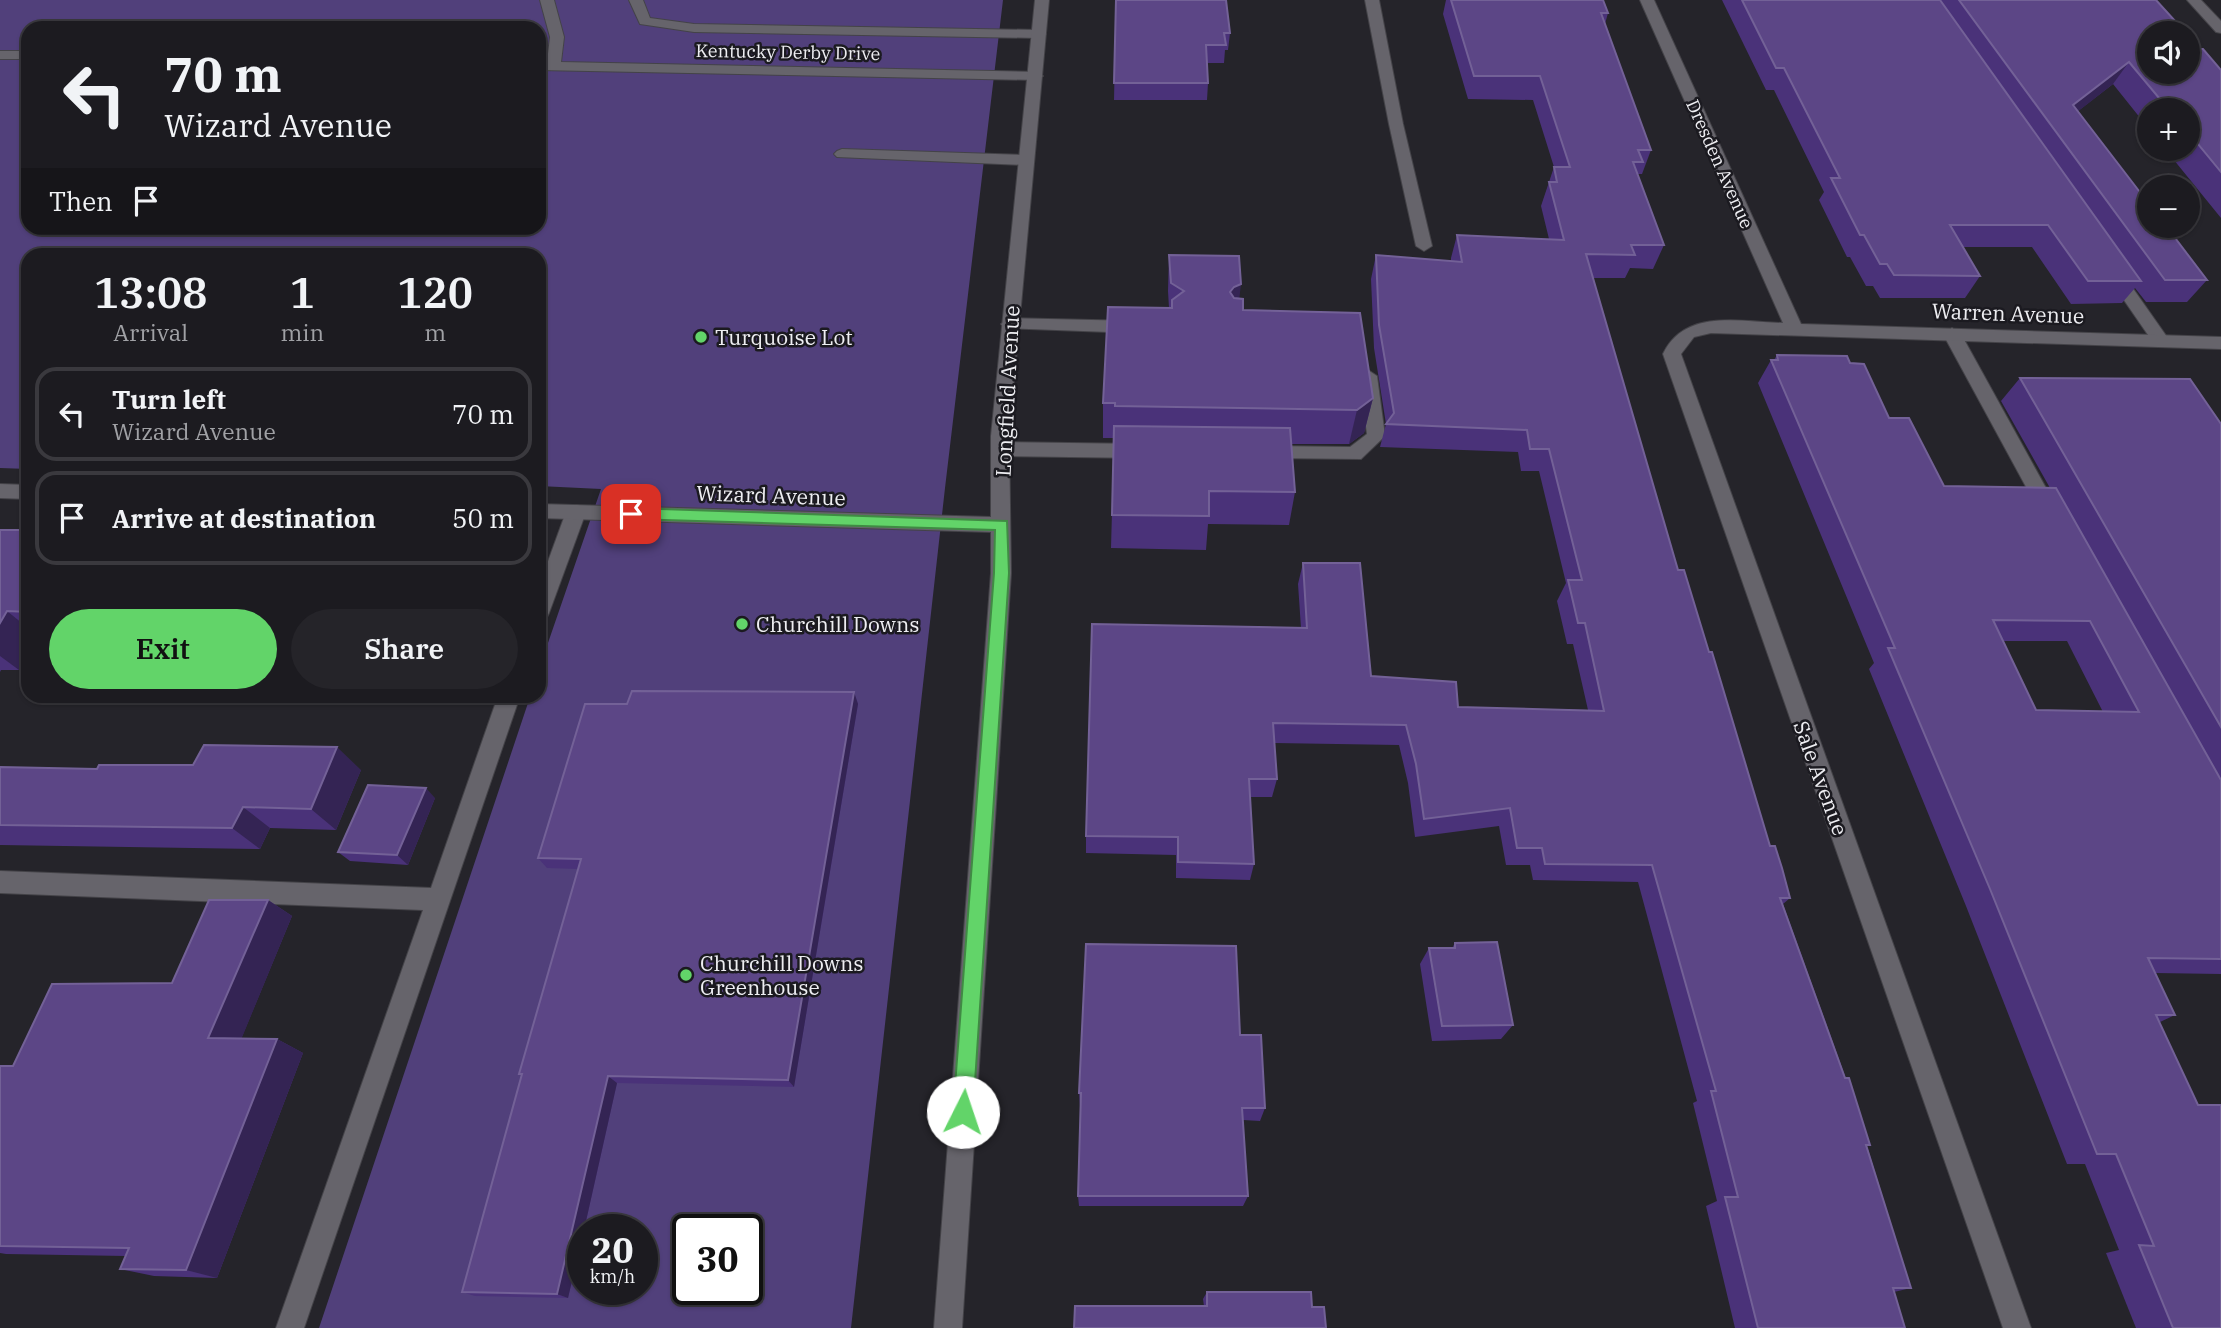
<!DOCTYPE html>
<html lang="en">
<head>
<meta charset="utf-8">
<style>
  body { margin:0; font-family:"IBM Plex Serif",serif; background:#252429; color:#f1f3f6; height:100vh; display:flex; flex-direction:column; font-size:26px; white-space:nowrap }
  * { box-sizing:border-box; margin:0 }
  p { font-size:23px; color:#a0a1a5 }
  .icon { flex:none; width:38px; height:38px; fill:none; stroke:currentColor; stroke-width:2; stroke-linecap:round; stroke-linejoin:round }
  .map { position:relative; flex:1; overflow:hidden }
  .panel { position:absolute; left:21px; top:248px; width:525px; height:455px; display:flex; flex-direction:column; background:#1c1b20; border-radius:21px; box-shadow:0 2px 5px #0004,0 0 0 2px #3a393e }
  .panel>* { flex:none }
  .top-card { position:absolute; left:21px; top:21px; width:525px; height:214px; border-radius:21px; box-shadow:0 2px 5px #0004,0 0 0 2px #3a393e; background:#1c1b20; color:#f1f3f6; overflow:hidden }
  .controls { position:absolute; left:2137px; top:21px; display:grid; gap:14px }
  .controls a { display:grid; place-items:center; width:63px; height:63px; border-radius:50%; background:#1c1b20; box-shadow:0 2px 5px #0004,0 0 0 2px #3a393e; font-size:35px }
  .speed { position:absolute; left:567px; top:1214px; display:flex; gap:14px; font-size:35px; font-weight:700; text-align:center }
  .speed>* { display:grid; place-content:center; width:91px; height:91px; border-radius:50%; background:#1c1b20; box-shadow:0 2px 5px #0004,0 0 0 2px #3a393e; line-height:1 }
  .speed small { font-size:18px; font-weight:400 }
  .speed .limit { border:4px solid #111; border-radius:10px; background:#fff; color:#111 }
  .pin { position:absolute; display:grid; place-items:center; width:60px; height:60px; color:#fff; margin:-30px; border-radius:14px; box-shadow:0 4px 10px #0006 }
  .me { position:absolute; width:77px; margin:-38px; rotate:4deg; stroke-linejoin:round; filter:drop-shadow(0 0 5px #0008) }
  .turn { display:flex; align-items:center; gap:24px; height:147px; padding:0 28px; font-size:32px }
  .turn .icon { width:91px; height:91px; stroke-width:2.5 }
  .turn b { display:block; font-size:49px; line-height:60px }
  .then { display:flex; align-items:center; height:66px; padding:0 28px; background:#0003; gap:14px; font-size:26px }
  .eta { display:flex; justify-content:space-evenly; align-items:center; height:119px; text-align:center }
  .eta b { font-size:42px; font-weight:600; line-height:49px }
  .cta { display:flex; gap:14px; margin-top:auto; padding:14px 28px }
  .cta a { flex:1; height:80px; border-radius:42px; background:#62d469; color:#111; font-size:28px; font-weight:600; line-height:80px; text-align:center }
  .cta a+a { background:#252429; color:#f1f3f6 }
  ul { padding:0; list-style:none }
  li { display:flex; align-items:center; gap:21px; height:94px; margin:0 14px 10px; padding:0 14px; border:4px solid #3a393e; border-radius:21px }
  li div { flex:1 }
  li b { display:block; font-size:26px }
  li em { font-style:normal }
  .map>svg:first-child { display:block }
  .green { fill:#51407b; fill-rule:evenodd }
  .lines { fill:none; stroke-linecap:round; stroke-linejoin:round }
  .lane-casing { stroke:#444348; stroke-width:2 }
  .street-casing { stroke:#444348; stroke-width:2 }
  .lane { fill:#66646b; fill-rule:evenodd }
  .street { fill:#66646b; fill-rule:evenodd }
  .wall { fill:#4a3279; fill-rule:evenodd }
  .shaded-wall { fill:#342454 }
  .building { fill:#5c4686; stroke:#736197; stroke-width:2; fill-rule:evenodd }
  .route { fill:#62d469; stroke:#408a44; stroke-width:2 }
  .poi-dot { fill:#62d469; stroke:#1b1a20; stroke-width:2.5 }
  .labels { text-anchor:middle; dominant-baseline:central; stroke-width:5; stroke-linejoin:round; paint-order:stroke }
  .far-street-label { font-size:18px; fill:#eeeef2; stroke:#1b1a20 }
  .street-label { font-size:21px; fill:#eeeef2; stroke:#1b1a20 }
  .poi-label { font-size:21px; fill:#eeeef2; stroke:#1b1a20; text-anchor:start }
</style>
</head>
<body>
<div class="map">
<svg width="2221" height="1328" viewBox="0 0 2221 1328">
  <rect width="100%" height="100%" fill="#25242a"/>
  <path class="green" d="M0,0h1003l-58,488 -94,840h-532l211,-631 9,-1v-27l62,-180 -62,-3v-230h-511v213l-28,-1zM28,28h511v200h-511zM583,1230h59v60h-59zM688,1230h59v60h-59z"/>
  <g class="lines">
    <g class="lane-casing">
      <g id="lane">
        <polygon points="540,0 554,0 564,37 561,62 1036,72 1043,76 1036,80 539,70 539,62 547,62 550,37"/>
        <polygon points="629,0 643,0 650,18 694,24 1039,30 1046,34 1039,38 694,32 640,24"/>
        <polygon points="1365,0 1379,0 1403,124 1432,246 1424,251 1416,246 1389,124"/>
        <rect x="0" y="51" width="28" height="8"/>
        <polygon points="842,149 1026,155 1034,160 1026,165 837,157 834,154 837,151"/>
        <polygon points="2114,269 2120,270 2167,337 2170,341 2167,345 2155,345 2106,274"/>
        <polygon points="1010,318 1136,321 1145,327 1136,333 1004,328 1001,324"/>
        <polygon points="1952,328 1961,334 2057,508 2060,513 2057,518 2050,520 2043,518 1943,334"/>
        <polygon points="1368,370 1377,376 1385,436 1361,459 1258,458 1256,453 1258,448 1265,446 1350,447 1367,434 1359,376"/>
        <polygon points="1001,442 1142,444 1149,446 1151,451 1149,456 1142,458 1001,456 994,454 992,449 994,444"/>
        <polygon points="576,505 583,507 586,512 549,613 546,619 539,621 539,586 566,512 569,507"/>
        <polygon points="498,696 520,696 304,1328 276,1328 423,910 0,893 0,871 431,888"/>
      </g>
    </g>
    <g class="street-casing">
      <g id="street">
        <polygon points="1035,0 1049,0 1009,436 1011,573 962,1328 934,1328 991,573 991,532 539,518 539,504 991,517 991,436"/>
        <path d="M1640,0h14l147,324 420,13v12l-510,-16 -17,4 -13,17 350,974h-28l-340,-974c22,-46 77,-32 120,-31z"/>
        <polygon points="2187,0 2201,0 2221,21 2221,33 2216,32"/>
        <polygon points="0,484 28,485 28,499 0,498"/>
      </g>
    </g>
    <use href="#lane" class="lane"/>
    <use href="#street" class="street"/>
  </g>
  <g class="wall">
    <polygon points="1116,0 1230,33 1228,50 1225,50 1224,63 1207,63 1208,83 1207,100 1114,100"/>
    <polygon points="1446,0 1603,0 1608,13 1605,24 1651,150 1642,174 1638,174 1638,175 1664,245 1653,269 1630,268 1625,278 1593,278 1678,570 1770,846 1790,898 1783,904 1870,1145 1867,1146 1911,1288 1894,1292 1905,1328 1735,1328 1706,1206 1717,1201 1693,1103 1697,1101 1638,882 1533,880 1530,865 1506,865 1499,826 1415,837 1408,783 1399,745 1274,743 1277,779 1272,797 1250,797 1254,864 1250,880 1176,878 1176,855 1086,853 1086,836 1301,628 1298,584 1303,563 1371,676 1458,707 1588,710 1573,644 1567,644 1557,601 1566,583 1539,471 1521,471 1518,452 1380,447 1386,424 1374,348 1371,279 1376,255 1451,261 1451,258 1457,235 1549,239 1541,206 1554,167 1533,100 1468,99 1443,14"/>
    <polygon points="1722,0 2156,0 2200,49 2221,70 2221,218 2165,149 2188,149 2188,110 2149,110 2149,129 2113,84 2078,111 2207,280 2187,302 2146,302 2135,288 2122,303 2071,304 2032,247 1963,247 1980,276 1965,298 1880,298 1873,286 1866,286 1850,257 1847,257 1819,200 1824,192 1774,90 1766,90"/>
    <polygon points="1169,255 1240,299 1243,310 1373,398 1364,433 1349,444 1291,444 1295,492 1289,525 1208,524 1206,550 1111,548 1114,438 1103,438 1103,403 1169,308 1168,291"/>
    <path d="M1777,355l73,8 39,55 55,68 106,2 -49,-87 19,-23 201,46v550l-66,-1 20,42 -15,7 61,306h-85l-30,-75 13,-3 -34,-86h-18l-101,-258 -97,-237 5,-6 -116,-280 13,-23h3zM2003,641h64l36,71 -67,-2z"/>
    <polygon points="0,530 28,530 28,656 19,670 1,670 0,672"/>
    <polygon points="854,692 858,704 794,1087 617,1083 584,1230 583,1230 568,1298 475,1296 462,1292 522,1076 519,1074 578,869 547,868 538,858 627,704"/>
    <polygon points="0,767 97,769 361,770 336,830 270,828 260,849 0,845"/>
    <polygon points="435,798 408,865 350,861 338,852"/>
    <polygon points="268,900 292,916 241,1039 277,1039 303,1053 217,1278 154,1276 120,1269 126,1256 6,1254 0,1253 0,1066 13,1066 172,983"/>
    <polygon points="1455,943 1513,1025 1501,1039 1432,1041 1420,964 1429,948 1452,948"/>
    <polygon points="1240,1035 1265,1108 1260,1121 1243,1120 1248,1196 1243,1206 1079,1206 1078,1196 1081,1106 1080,1106 1079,1093"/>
    <polygon points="1207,1292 1312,1307 1204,1306 1203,1299"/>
  </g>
  <g class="shaded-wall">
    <polygon points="2129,62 2113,84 2058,127 2073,105"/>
    <polygon points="1241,284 1237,319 1230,292 1234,287"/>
    <polygon points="1373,398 1364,433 1349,444 1357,410"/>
    <polygon points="7,611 28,628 28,656 19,670 0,656 0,623"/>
    <polygon points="854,692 858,704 794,1087 788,1080"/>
    <polygon points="337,747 361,770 336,830 311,809"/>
    <polygon points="426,788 435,798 408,865 397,855"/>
    <polygon points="243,807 270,828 260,849 232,828"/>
    <polygon points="268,900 292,916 236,1052 208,1038"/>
    <polygon points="277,1039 303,1053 217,1278 186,1270"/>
    <polygon points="608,1076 617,1083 584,1230 583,1230 583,1235 568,1298 557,1294"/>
  </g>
  <g class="building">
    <polygon points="1116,0 1226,0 1230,33 1224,33 1226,45 1206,45 1208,83 1114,83"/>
    <polygon points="1451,0 1603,0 1608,13 1601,13 1651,150 1638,150 1643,162 1633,162 1664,245 1631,245 1635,255 1586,254 1678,570 1684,570 1709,652 1712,652 1770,846 1775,846 1782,868 1790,898 1780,898 1845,1078 1849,1078 1870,1145 1866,1145 1911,1288 1893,1288 1905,1328 1758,1328 1725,1197 1738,1197 1711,1091 1716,1091 1652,865 1545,864 1542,848 1517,848 1510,808 1424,819 1416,764 1406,725 1273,723 1277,779 1249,779 1254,864 1178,862 1178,837 1086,836 1092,624 1307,628 1303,563 1360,563 1371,676 1456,682 1458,707 1604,711 1585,623 1578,623 1568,580 1582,580 1549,449 1530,449 1527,430 1386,424 1394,413 1379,325 1376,255 1462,262 1457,235 1564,240 1549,182 1557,182 1554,167 1570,167 1540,76 1474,76"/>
    <polygon points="1742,0 1940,0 2141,281 2088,281 2048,225 1950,225 1980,276 1894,275 1887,264 1880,264 1864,235 1860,235 1831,178 1840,178 1784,68 1776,68"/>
    <polygon points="1959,0 2156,0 2186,33 2149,33 2149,72 2188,72 2188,35 2200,49 2203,49 2221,70 2221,172 2188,132 2188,110 2169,110 2129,62 2073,105 2149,204 2149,226 2166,226 2207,280 2165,280"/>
    <polygon points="1169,255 1239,256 1241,284 1234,287 1230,292 1234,298 1243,299 1243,310 1360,313 1373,398 1357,410 1115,406 1115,403 1103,403 1108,307 1172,308 1172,300 1184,291 1171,283"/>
    <path d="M1777,355l70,1 3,7 14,1 25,54h20l35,68 112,2 165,292v179l-73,-1 27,57h-19l42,90h23v223h-48l-34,-83 15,1 -38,-92h-19l-107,-265 -102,-241h7l-124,-288h7zM1993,620l97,1 49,91 -103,-2z"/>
    <polygon points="2020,378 2190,379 2221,424 2221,727"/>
    <polygon points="1114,426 1290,428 1295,492 1209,491 1209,516 1112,515"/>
    <polygon points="0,530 28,530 28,612 7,611 0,623"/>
    <polygon points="632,691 854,692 788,1080 608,1076 557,1294 462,1292 522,1074 519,1074 581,859 538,858 585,704 627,704"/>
    <polygon points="204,745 337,747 311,809 243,807 232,828 0,825 0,767 97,769 99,765 193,765"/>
    <polygon points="368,785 426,788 397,855 338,852"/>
    <polygon points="209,900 268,900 208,1038 277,1039 186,1270 120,1269 129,1248 0,1246 0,1066 13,1066 52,984 172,983"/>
    <polygon points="1497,942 1513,1025 1442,1026 1429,948 1455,948 1455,943"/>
    <polygon points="1086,944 1236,946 1240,1035 1261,1035 1265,1108 1242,1108 1248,1196 1078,1196 1081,1093 1079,1093"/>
    <polygon points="1207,1292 1311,1292 1312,1307 1324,1307 1326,1328 1074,1328 1075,1306 1207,1306"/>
  </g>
  <polygon class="route" points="631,508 1007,521 1009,573 973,1112 970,1119 963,1122 956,1119 953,1112 994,573 995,530 631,519 624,514"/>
  <g class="poi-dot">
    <circle cx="701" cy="337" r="7"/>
    <circle cx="742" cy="624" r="7"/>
    <circle cx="686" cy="975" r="7"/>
  </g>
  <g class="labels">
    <g class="far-street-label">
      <text transform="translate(788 52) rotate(1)">Kentucky Derby Drive</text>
      <text transform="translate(1720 164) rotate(66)">Dresden Avenue</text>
    </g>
    <g class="street-label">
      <text transform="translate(2008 313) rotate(2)">Warren Avenue</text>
      <text transform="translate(1007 391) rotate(-87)">Longfield Avenue</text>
      <text transform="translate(771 495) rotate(2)">Wizard Avenue</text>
      <text transform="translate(1821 778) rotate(70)">Sale Avenue</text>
    </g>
    <g class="poi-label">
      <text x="715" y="337">Turquoise Lot</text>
      <text x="756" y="624">Churchill Downs</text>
      <text x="700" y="963">Churchill Downs<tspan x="700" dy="24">Greenhouse</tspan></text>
    </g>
  </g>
</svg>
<div class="controls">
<a><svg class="icon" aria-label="sound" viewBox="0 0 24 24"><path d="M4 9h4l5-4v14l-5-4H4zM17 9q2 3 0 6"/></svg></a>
<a>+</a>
<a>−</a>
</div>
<div class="speed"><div>20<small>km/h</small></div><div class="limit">30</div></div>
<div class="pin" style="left:631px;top:514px;background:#d93025"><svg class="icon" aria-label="arrive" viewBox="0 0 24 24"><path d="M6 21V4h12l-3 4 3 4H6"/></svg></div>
<svg class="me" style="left:963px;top:1112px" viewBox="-20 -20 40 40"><circle r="19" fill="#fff"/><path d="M0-13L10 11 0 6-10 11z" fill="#62d469"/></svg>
<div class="top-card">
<div class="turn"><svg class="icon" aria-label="left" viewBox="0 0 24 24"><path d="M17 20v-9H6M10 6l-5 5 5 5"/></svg><div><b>70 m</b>Wizard Avenue</div></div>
<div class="then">Then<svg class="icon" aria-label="arrive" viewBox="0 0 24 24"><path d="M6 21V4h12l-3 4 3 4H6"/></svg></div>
</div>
<section class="panel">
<div class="eta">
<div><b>13:08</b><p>Arrival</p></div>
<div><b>1</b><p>min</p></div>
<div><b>120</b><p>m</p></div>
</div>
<ul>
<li><svg class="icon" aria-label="left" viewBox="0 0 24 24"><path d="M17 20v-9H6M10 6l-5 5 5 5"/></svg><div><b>Turn left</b><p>Wizard Avenue</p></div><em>70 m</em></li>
<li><svg class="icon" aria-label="arrive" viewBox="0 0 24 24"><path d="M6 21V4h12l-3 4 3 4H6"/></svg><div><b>Arrive at destination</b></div><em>50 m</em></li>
</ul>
<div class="cta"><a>Exit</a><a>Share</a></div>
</section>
</div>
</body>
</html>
